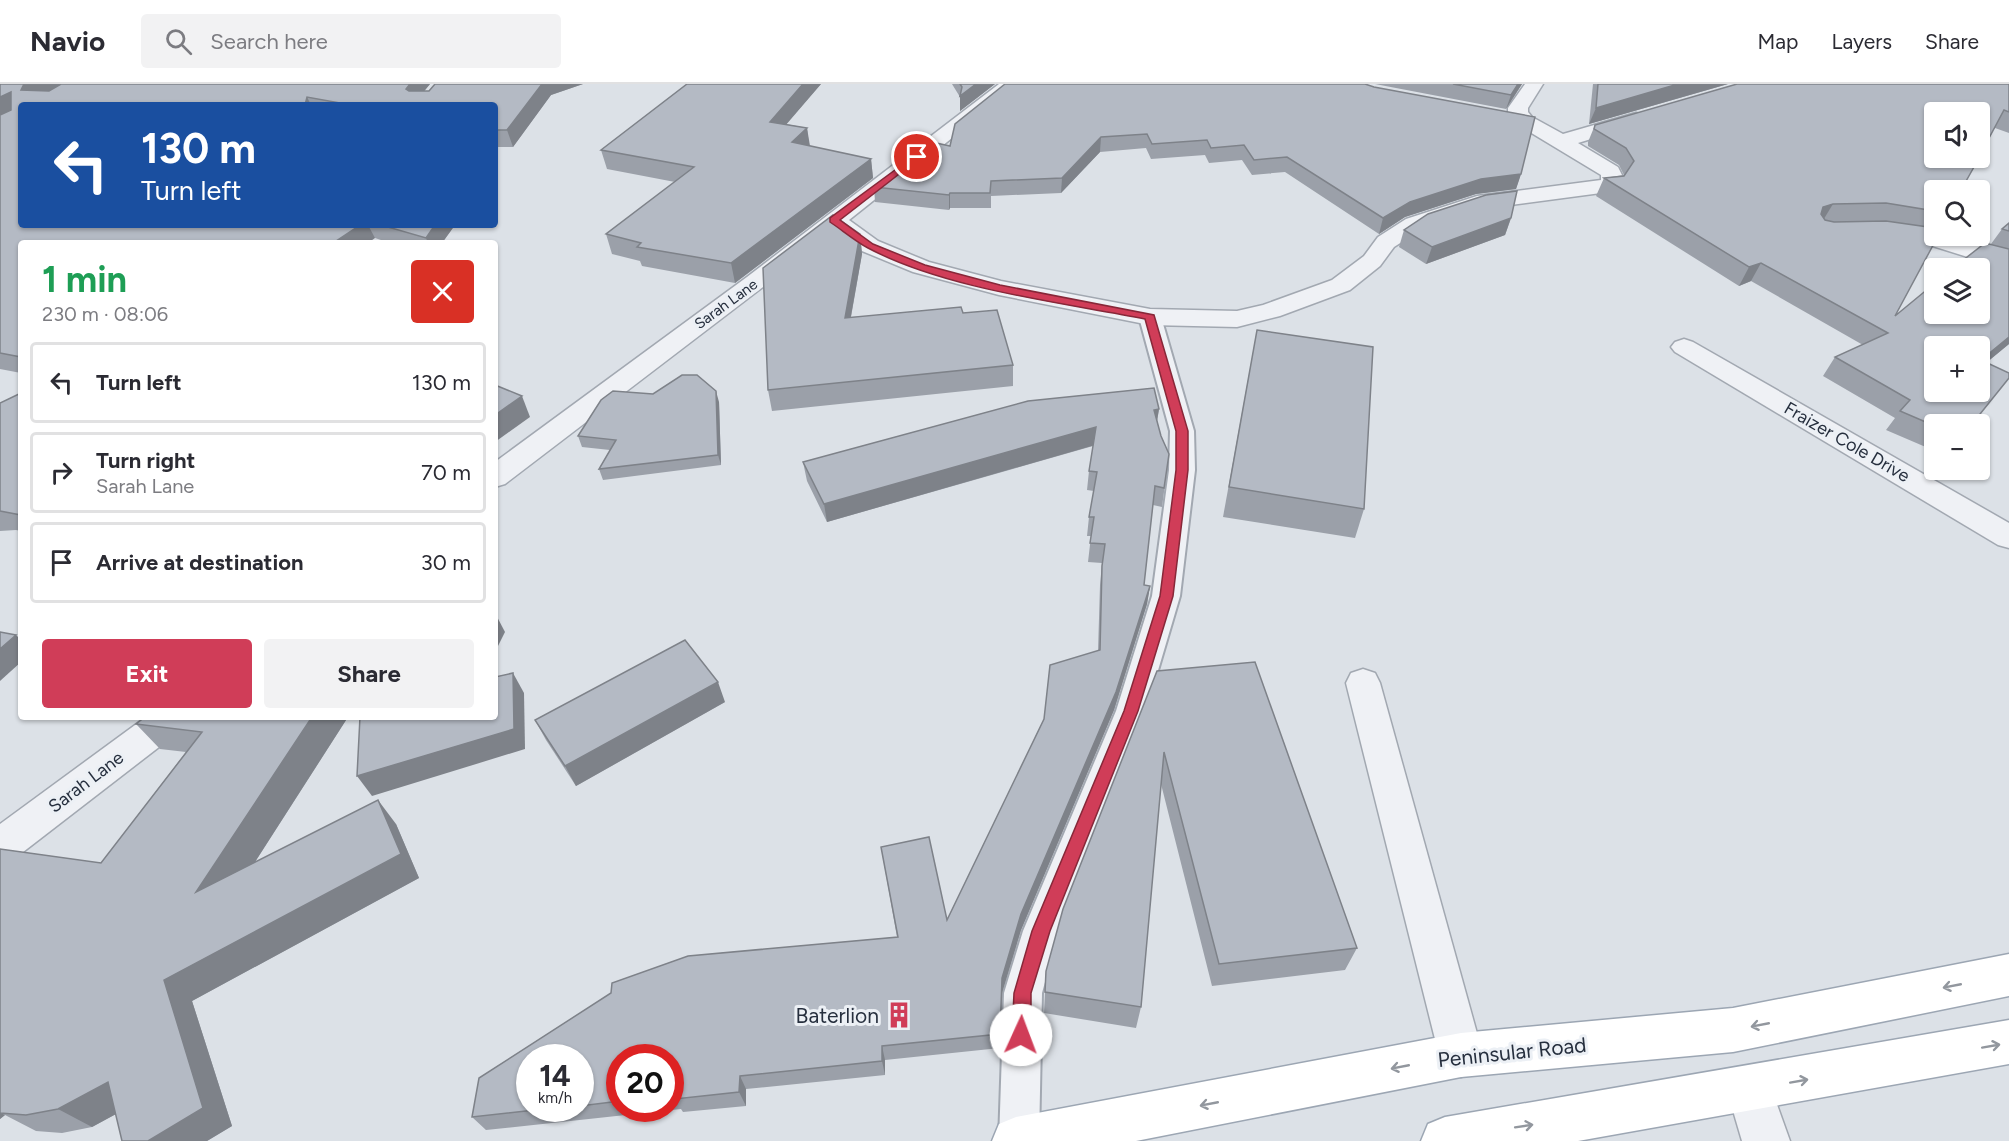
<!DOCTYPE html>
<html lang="en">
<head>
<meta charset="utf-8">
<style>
  body { margin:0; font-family:Figtree,sans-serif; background:#f2f2f3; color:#2b2b33; height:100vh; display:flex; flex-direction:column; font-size:22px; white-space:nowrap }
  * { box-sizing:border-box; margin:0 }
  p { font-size:20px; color:#7c7c81 }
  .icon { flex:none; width:33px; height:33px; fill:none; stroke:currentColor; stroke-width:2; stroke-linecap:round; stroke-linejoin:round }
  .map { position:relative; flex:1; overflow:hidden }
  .panel { position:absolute; left:18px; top:156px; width:480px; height:480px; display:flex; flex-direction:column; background:#fff; border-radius:6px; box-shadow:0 2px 4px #0004 }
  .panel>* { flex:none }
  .guide { position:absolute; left:18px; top:18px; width:480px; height:126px; border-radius:6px; box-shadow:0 2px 4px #0004; background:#1a4fa0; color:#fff; overflow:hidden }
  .fabs { position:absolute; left:1924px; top:18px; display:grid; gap:12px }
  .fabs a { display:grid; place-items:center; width:66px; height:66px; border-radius:6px; background:#fff; box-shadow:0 2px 4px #0004; font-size:30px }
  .speed { position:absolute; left:516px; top:960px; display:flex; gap:12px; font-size:30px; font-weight:700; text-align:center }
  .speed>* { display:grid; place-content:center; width:78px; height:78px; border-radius:50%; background:#fff; box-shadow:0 2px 4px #0004; line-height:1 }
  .speed small { font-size:15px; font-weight:400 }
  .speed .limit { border:9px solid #d22; background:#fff; color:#111 }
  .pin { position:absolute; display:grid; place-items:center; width:51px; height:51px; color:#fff; margin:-26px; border:3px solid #fff; border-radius:50%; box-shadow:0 2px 6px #0007 }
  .me { position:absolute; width:66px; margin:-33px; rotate:2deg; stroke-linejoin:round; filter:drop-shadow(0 0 4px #0008) }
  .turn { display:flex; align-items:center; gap:21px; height:126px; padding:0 24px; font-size:27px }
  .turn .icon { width:78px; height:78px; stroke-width:2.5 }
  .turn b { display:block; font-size:42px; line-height:51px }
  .round { display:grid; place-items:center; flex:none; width:63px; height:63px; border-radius:6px; background:#f2f2f3 }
  .overview { display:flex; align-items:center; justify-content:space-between; height:102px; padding:0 24px }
  h1 { font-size:36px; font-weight:700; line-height:45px; color:#1e9e55 }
  .button { display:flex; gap:12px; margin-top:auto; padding:12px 24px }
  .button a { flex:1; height:69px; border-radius:6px; background:#d03d58; color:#fff; font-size:24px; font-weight:700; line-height:69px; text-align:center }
  .button a+a { background:#f2f2f3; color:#2b2b33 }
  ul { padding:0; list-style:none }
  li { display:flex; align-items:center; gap:18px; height:81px; margin:0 12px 9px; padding:0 12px; border:3px solid #e1e1e2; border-radius:6px }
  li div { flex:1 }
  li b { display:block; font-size:22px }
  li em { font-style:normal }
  header { display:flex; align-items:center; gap:36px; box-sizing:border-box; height:84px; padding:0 30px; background:#fff; border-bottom:2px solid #e1e1e2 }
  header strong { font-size:28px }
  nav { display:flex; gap:33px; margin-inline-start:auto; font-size:21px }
  .search { width:420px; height:54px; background:#f2f2f3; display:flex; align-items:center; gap:15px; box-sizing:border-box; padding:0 21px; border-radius:6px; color:#7c7c81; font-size:22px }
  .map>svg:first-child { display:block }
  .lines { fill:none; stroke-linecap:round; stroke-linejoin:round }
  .lane-casing { stroke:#a2a8b1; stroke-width:4 }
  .street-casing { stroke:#a2a8b1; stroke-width:3 }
  .primary-casing { stroke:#9ca6b3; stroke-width:3 }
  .lane { fill:#eff1f5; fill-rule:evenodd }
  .street { fill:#eff1f5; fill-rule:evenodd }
  .primary { fill:#fff; fill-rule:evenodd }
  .wall { fill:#9ba0a9; fill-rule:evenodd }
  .shaded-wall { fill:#7e8289 }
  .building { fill:#b4bac4; stroke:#7e8289; stroke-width:1.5; fill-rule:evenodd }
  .oneway { stroke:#92979e }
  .route { fill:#d03d58; stroke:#872839; stroke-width:1.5 }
  .labels { text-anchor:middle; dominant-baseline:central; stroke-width:6; stroke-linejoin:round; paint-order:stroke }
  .far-street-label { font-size:15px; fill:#262f3e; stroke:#ecf0f5 }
  .street-label { font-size:18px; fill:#262f3e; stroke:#ecf0f5 }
  .near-poi-label { font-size:21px; fill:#262f3e; stroke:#ecf0f5; text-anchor:end }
  .near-street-label { font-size:21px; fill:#262f3e; stroke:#ecf0f5 }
</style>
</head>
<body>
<header>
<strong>Navio</strong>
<div class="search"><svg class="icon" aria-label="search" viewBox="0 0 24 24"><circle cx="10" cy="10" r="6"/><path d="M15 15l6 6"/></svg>Search here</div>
<nav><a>Map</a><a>Layers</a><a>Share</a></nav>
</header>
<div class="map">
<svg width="2009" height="1057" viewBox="0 0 2009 1057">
  <rect width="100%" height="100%" fill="#dce1e7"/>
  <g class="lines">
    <g class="lane-casing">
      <polygon id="lane" points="1150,226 1158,228 1161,233 1194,347 1195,386 1180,512 1146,627 1059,847 1042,909 1039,1056 999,1057 1004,909 1023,847 1116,627 1152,512 1169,386 1170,347 1139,233 1142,228"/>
    </g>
    <g class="street-casing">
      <g id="street">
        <polygon points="999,0 1020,0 849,136 878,157 929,178 1001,197 1150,225 1237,227 1263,221 1332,196 1364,172 1378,153 1406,135 1477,112 1601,96 1601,91 1518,41 1508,29 1508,24 1525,0 1543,0 1528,24 1528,28 1532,33 1563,50 1636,29 1643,31 1646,35 1643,39 1578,59 1618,83 1624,95 1616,107 1480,125 1422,145 1394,163 1380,182 1350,206 1280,232 1237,243 1150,241 999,211 913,188 862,167 835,148 505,400 495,403 495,378 747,193"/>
        <polygon points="1892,141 1934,148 1935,152 1945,152 2009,171 2009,186 1923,159 1884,153 1881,148 1884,143"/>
        <polygon points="1684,255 1693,258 2009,439 2009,464 1998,461 1675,268 1671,263 1675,258"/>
        <polygon points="1363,585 1375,589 1380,599 1483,971 1477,987 1461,993 1445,987 1439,971 1346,599 1351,589"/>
        <polygon points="146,633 190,633 185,643 14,775 0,780 0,740"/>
        <polygon points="1750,983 1766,990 1790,1057 1742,1057 1727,1006 1734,990"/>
      </g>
    </g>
    <g class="primary-casing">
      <g id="primary">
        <polygon points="2009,870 2009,912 1733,968 1461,993 1136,1057 992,1057 999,1040 1016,1033 1461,949 1733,924"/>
        <polygon points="2009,936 2009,980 1578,1057 1421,1057 1428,1040 1445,1033"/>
      </g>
    </g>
    <use href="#lane" class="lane"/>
    <use href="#street" class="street"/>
    <use href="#primary" class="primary"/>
  </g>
  <g class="wall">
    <polygon points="0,0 430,0 424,7 429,7 435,0 583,0 551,11 513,63 495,63 495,21 21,21 21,141 455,141 442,159 390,159 375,154 21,159 21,289 0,285"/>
    <polygon points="687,0 821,0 786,40 807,44 809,62 871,75 873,94 735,199 642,182 640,177 612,170 606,150 675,98 607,85 601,66"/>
    <polygon points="952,0 995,0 960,27 960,13"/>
    <polygon points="1005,0 1521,90 1516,105 1476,110 1405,133 1379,150 1285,88 1252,91 1242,76 1209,79 1205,71 1151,75 1146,64 1100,68 1061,109 991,112 991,124 950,124 949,126 875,118 874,103 950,62"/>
    <polygon points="1375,0 1522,0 1506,25"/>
    <polygon points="1593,0 1728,0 1589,40"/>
    <path d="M2009,0v49l-14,-5 -60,62v46l-40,80 96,-72 11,-15 7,-6v121l-22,18 -52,62v27l-49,-21 9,-12 -72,-42 12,-19 28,-12 -112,-64 -12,5 -143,-90 8,-18 20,-3 -5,-10 -31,-19v-4l7,-17zM1875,137h4l-48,1z"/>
    <polygon points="1511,134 1505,151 1426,180 1399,163 1404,146"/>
    <polygon points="860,150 862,170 851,233 963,229 1013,281 1013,302 772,327 768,306"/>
    <polygon points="1257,246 1364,425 1355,454 1223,433"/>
    <path d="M1154,304l5,21 -2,12 4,15 8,18 -7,53 -9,-2 -9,80 6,1 -3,18 -33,106 -93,220 -19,63 -2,55 -115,12v15l-139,14v17l-63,6 -2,-3 -195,21 -14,-13 7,-39 132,-85 1,-10 76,-27 209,-19 -16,-90 48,-10 18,83 97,-201 6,-54 48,-14 2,-66 2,-22 -14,-1 3,-26h-4l2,-19 5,-26 -7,-1 2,-19 4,-25 -266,76 -20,-41 -4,-19 225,-61zM530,974h50v50h-50zM620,974h50v50h-50z"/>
    <polygon points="21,309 21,447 16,446 0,447 0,319"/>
    <polygon points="719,318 721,381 603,396 599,385 610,366 582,363 578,352"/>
    <polygon points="1157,587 1357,864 1345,886 1212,902 1161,700 1141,923 1136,944 1044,929 1046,887"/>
    <polygon points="725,618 576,702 546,656 535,636"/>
    <polygon points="348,633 255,778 396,740 419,794 192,917 232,1042 207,1057 122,1057 116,1030 92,1043 62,1049 36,1047 5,1031 0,1035 0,765 101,779 186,668 160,665 136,640"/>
  </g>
  <g class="shaded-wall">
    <polygon points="24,0 64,0 35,15 21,6"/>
    <polygon points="410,0 430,0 413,21 406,5"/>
    <polygon points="542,0 583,0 551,11 513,63 507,46"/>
    <polygon points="803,0 821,0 773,56 770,38"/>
    <polygon points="976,0 995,0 960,27 960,12"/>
    <polygon points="1518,0 1522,0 1506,25 1511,11"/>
    <polygon points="1678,0 1728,0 1589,40 1596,24"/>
    <polygon points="11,8 21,24 0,35 0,13"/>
    <polygon points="307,13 311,21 305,21"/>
    <polygon points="807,44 810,62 792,58"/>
    <polygon points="1101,53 1100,68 1061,109 1062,94"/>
    <polygon points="871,75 873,94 735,199 731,179"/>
    <polygon points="1521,90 1516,105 1476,110 1405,133 1379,150 1383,134 1410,118 1481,95"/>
    <polygon points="950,109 950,124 949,126 949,111"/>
    <polygon points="1833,120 1822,138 1813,141 1823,123"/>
    <polygon points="1511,134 1505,151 1426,180 1432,163"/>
    <polygon points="136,141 177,141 147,159"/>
    <polygon points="360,141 368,141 375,154 368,159 333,159"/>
    <polygon points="435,141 455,141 442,159 428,159 426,154"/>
    <polygon points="860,150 862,170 847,254 845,234"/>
    <polygon points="1761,179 1751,197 1739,202 1749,183"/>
    <polygon points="2009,253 2009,260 1980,284 1981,276"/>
    <polygon points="716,307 719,318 721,381 718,371"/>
    <polygon points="522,312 530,333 495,358 495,331"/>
    <polygon points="1159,325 1156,343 1154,326"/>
    <polygon points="1096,343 1095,361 827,438 824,420"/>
    <polygon points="1150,502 1147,520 1114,626 1021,846 1002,909 1000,964 1002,894 1021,830"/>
    <polygon points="495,529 505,548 495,568"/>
    <polygon points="16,551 21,556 21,578 0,597 0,565"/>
    <polygon points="513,589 524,609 525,665 372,712 357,692"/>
    <polygon points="718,598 725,618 576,702 565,682"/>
    <polygon points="312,633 348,633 221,831 196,808"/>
    <polygon points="378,716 396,740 419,794 192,917 232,1042 207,1057 148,1057 164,896"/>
    <polygon points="882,962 885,976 885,991 882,977"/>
    <polygon points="740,992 746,1005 746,1022 739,1008"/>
    <polygon points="108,998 140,1017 92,1043 58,1025"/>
    <polygon points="0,1029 5,1031 0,1035"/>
  </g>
  <g class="building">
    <polygon points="0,0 24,0 21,6 49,7 61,0 410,0 406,5 409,7 429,7 435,0 542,0 507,46 495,46 495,21 351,21 307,13 305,21 21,21 21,141 136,141 138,143 175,141 360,141 333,159 21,159 21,273 0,269 0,31 11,26 11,8 0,13"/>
    <polygon points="687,0 803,0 770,38 807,44 792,58 871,75 731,179 637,163 641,159 606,150 694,83 601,66"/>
    <polygon points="960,0 976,0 960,12 962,3"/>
    <polygon points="1005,0 1365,0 1374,3 1535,33 1521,90 1481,95 1410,118 1383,134 1287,73 1254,76 1244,61 1211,64 1207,56 1152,60 1147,50 1101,53 1062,94 991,97 990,109 950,109 949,111 874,103 932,58 950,62 955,40"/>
    <polygon points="1453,0 1518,0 1511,11"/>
    <polygon points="1598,0 1678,0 1596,24"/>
    <path d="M1737,0h272v28l-5,-2 -24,45v-43h-45v46h44l-18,32h-26v21l-49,-8 -53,1 -10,3 -2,7 4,6 9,2 52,-1 49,7v8h3l-43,80 40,-33v31h45v-46h-27l32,-25 24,6v88l-28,23 28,13v5l-37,46h-37v2l-35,-15 10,-11 -75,-43 53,-24 -127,-70 -12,4 -145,-89 20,-2 10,-15 -8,-13 -32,-19 1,-4zM1935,262h45v46h-45z"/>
    <polygon points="1517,107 1511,134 1432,163 1404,146 1428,130 1486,111"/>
    <polygon points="833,131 860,150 845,234 961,223 963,229 997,226 1013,281 768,306 763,184"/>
    <polygon points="2009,139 2009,147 2002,145"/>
    <polygon points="381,141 435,141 426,154"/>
    <polygon points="1257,246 1373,263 1364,425 1229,403"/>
    <polygon points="682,291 697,291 716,307 718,371 599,385 616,356 578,352 601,316 613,307 653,310"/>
    <polygon points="495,301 522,312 495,331"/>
    <polygon points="1154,304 1159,325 1154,326 1161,352 1169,370 1164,404 1155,402 1144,501 1150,502 1116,608 1021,830 1002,894 1000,950 882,962 882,977 740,992 739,1008 675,1015 675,1012 670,1012 670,974 620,974 620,1017 580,1022 580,974 530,974 530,1024 553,1024 472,1033 479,994 611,909 612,899 688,872 898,853 881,763 929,753 947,836 1044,635 1050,581 1100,566 1102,482 1105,460 1090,459 1094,433 1089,433 1097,388 1089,387 1096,343 824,420 803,378 1028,317"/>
    <polygon points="21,309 21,431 0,427 0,319"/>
    <polygon points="0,548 16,551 0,565"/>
    <polygon points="685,556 718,598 565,682 535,636"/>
    <polygon points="1255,578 1357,864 1219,880 1164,668 1141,923 1045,908 1046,887 1063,825 1157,587"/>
    <polygon points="513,589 514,645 357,692 360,633 495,633 495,593"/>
    <polygon points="145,633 312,633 196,808 378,716 401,770 164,896 203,1024 148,1057 122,1057 108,998 58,1025 26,1031 0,1029 0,765 101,779 202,648 136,640"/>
  </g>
  <defs><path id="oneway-shaft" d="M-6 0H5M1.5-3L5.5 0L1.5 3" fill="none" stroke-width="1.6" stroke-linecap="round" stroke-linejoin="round" transform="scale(1.5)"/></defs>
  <g class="oneway">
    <use href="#oneway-shaft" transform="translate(1952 902) rotate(169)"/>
    <use href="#oneway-shaft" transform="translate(1760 941) rotate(169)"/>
    <use href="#oneway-shaft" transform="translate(1991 962) rotate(-10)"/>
    <use href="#oneway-shaft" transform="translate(1400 983) rotate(169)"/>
    <use href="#oneway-shaft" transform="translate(1799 997) rotate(-10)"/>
    <use href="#oneway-shaft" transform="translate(1209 1020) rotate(169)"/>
    <use href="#oneway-shaft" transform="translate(1524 1042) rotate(-9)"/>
  </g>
  <path class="route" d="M914,72l7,1 -81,63 33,24 52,21 75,20 154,30 34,116v39l-15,126 -35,115 -88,220 -19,62v42l-3,6 -7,3 -6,-3 -3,-6 2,-42 18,-62 92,-220 36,-115 16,-126v-39l-31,-112c-86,-17 -200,-30 -277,-71 -13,-7 -26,-18 -38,-26v-4z"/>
  <defs>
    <g id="building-bare" transform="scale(2.07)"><path d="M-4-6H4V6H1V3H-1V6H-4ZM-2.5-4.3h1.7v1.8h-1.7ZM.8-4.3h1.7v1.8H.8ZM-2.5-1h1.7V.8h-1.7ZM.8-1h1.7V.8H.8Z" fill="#d03d58" stroke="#ecf0f5" stroke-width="2.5" paint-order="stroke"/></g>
  </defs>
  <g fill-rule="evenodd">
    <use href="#building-bare" x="899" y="931"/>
  </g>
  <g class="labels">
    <g class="far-street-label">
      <text transform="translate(726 220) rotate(-36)">Sarah Lane</text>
    </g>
    <g class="street-label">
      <text transform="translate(1847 358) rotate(30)">Fraizer Cole Drive</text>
      <text transform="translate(86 698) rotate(-37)">Sarah Lane</text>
    </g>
    <g class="near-poi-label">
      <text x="879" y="931">Baterlion</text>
    </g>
    <g class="near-street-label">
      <text transform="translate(1512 968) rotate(-6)">Peninsular Road</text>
    </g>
  </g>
</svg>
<div class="fabs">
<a><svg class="icon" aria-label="sound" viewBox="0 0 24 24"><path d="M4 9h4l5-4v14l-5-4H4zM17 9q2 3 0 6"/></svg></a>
<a><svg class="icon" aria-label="search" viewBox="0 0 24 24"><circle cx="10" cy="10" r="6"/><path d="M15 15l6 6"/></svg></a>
<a><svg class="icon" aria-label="layers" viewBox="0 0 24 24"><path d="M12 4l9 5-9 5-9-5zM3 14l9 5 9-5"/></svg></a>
<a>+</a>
<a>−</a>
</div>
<div class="speed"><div>14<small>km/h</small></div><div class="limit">20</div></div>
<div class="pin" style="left:917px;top:73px;background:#d93025"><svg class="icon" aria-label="arrive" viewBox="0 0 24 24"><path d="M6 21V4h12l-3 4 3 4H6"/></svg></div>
<svg class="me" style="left:1021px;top:951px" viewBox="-20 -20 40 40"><circle r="19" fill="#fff"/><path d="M0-13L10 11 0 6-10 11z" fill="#d03d58"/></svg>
<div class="guide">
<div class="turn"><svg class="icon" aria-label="left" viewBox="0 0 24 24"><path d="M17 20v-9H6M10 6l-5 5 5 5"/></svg><div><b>130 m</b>Turn left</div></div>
</div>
<section class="panel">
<div class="overview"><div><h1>1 min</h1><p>230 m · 08:06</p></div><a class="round" style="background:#d93025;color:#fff"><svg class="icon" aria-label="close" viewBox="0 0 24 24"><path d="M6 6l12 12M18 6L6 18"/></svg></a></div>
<ul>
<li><svg class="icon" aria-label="left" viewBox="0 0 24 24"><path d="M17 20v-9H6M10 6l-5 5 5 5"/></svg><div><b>Turn left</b></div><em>130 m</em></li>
<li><svg class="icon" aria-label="right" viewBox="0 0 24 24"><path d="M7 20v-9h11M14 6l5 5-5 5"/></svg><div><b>Turn right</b><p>Sarah Lane</p></div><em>70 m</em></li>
<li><svg class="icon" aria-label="arrive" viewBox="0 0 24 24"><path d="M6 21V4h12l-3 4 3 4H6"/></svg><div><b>Arrive at destination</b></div><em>30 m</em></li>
</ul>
<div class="button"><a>Exit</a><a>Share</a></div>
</section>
</div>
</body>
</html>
